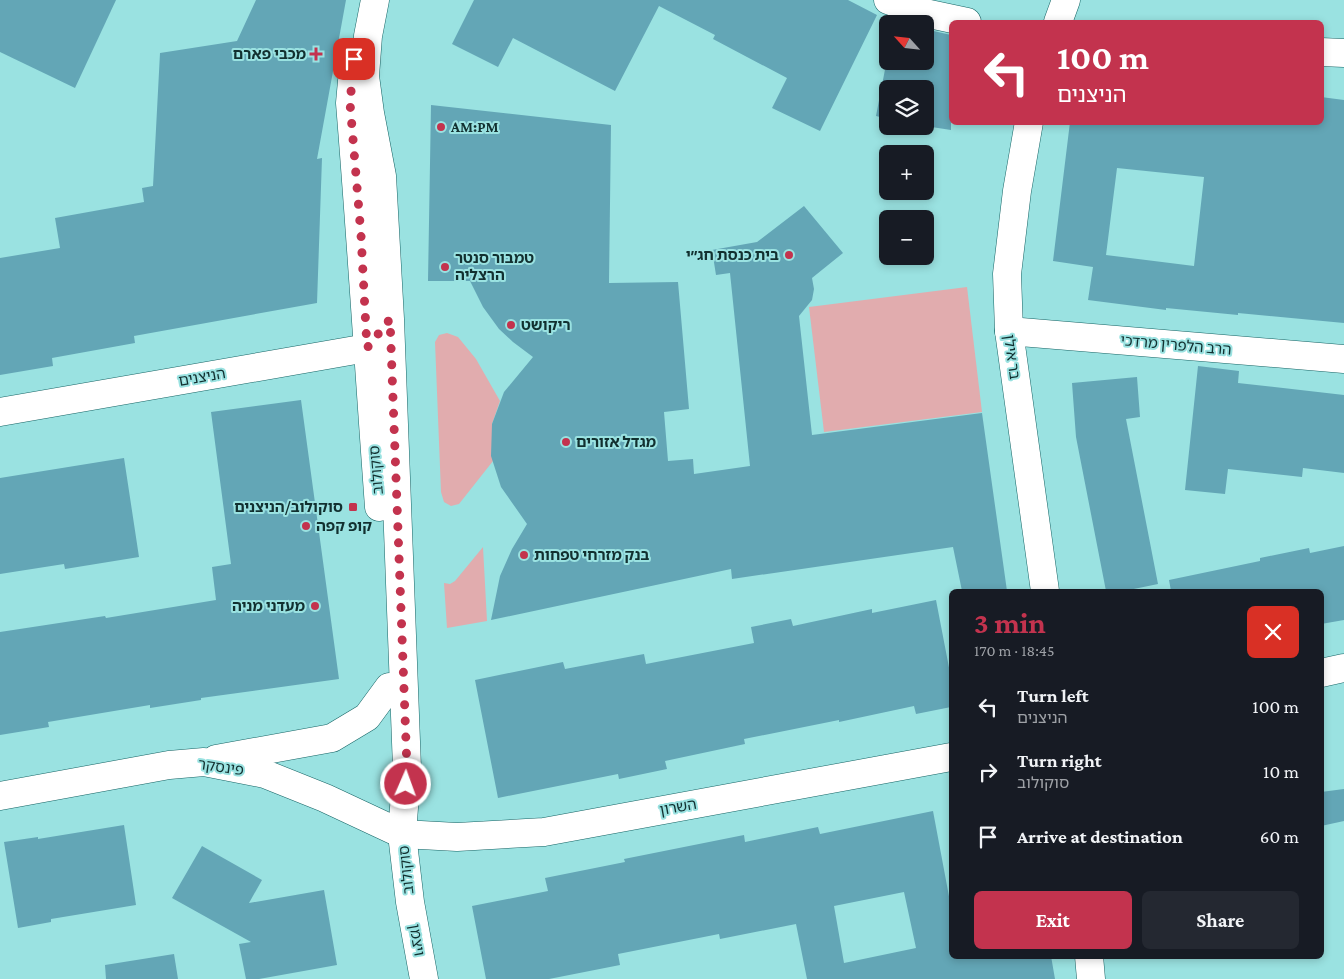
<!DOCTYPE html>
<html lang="en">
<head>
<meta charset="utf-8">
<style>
  body { margin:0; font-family:"Crimson Pro","Noto Sans Hebrew",serif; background:#242831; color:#f1f3f6; height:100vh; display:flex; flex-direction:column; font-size:19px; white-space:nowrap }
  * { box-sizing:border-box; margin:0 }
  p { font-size:16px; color:#9ea1a6 }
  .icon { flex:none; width:28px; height:28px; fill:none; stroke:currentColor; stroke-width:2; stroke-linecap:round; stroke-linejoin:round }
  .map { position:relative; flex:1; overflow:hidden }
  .side { position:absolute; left:949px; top:589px; width:375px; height:370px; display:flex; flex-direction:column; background:#171b24; border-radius:8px; box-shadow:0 2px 8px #0003 }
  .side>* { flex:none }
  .banner { position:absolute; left:949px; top:20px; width:375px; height:105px; border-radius:8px; box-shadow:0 2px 8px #0003; background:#c3334e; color:#fff; overflow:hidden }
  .needle { width:32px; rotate:297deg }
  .buttons { position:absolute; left:879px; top:15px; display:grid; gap:10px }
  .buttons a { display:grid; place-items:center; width:55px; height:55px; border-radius:8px; background:#171b24; box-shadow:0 2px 8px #0003; font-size:25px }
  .pin { position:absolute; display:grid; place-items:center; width:42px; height:42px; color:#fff; margin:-21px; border-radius:10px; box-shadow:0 2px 8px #0006 }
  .me { position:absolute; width:55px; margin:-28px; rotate:2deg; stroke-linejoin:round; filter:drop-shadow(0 0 4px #0008) }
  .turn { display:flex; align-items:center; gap:18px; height:105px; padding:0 25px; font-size:22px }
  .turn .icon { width:65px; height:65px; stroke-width:2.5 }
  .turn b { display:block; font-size:35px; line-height:42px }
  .round { display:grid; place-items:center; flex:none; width:52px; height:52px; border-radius:8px; background:#242831 }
  .overview { display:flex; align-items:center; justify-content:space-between; height:85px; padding:0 25px }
  h1 { font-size:30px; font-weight:700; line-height:38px; color:#c3334e }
  .action { display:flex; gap:10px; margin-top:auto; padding:10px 25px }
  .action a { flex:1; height:58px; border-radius:8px; background:#c3334e; color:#fff; font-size:20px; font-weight:700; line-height:58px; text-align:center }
  .action a+a { background:#242831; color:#f1f3f6 }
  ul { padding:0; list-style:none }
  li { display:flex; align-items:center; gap:15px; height:65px; padding:0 25px }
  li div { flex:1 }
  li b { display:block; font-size:19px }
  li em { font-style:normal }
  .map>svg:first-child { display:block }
  .grass { fill:#e1acae }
  .building { fill:#63a6b6; fill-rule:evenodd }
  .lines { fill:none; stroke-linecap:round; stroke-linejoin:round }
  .minor-casing { stroke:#166465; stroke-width:29 }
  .tertiary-casing { stroke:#166465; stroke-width:29 }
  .minor { stroke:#fff; stroke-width:28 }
  .tertiary { stroke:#fff; stroke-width:28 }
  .route { stroke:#c3334e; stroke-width:9; stroke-dasharray:0 16.2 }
  .poi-dot { fill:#c3334e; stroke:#9ae2e1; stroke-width:2 }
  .labels { text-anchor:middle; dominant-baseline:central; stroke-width:4; stroke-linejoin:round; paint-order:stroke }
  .poi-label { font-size:15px; font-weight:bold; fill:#123030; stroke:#9ae2e1; text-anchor:start }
  .street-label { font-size:15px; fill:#123030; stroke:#9ae2e1 }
</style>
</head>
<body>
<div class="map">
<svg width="1344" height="979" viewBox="0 0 1344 979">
  <rect width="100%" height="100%" fill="#9ae2e1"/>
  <g class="grass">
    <polygon points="967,287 982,412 824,432 809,307"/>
    <polygon points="447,333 458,337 476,359 500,401 492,424 493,461 459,504 451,506 444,502 441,492 435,342 439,335"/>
    <polygon points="483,547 487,621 447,628 444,583 450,584 455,581"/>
  </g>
  <g class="building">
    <polygon points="0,0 116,0 75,88 0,52"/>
    <polygon points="256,0 346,0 317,159 322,158 317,303 134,336 135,343 52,358 53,366 0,375 0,258 60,248 55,218 144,202 142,188 153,186 160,53 237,41"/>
    <polygon points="474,0 848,0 877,15 820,131 772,108 787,78 713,39 715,35 659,6 615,91 513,38 498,67 452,44"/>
    <polygon points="925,29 951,35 951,130 925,126 925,89 888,89 888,119 876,116 888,54 888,61 925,61"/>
    <path d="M1321,97l23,3v223l-106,-10v2l-72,-7v2l-78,-10 5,-33 -40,-6 17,-139h251zM1117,168l87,9 -10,89 -88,-11z"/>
    <polygon points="431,105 611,125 609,283 678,282 689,409 664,412 668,461 693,459 694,474 750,466 730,273 716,275 712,250 757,242 804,206 843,253 812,278 814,289 812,300 799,316 812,435 982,413 1007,591 962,591 953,547 732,579 731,569 491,620 500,576 512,549 527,524 501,487 491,456 492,424 504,392 533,357 513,342 499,329 483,307 470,281 428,281"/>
    <polygon points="1198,366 1239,371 1238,383 1344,395 1344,473 1303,468 1302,477 1228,469 1225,494 1185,490"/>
    <polygon points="1137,377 1140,417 1126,419 1158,584 1124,591 1106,591 1076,437 1072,383"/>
    <polygon points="301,400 339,679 201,698 201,700 150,708 150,705 48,722 49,727 0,735 0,632 105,616 106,618 216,600 212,567 231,564 211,412"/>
    <polygon points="124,458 139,557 65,569 64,564 0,574 0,478"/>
    <polygon points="1344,546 1344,620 1321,624 1321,591 1171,591 1169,580 1260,561 1260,558 1309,548 1310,553"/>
    <polygon points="936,600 951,678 951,707 916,714 914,706 839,722 839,720 744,739 745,744 665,761 667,769 619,779 618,774 498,798 475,680 563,662 565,669 644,654 646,664 754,643 751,627 791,619 793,626 872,609 872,613"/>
    <polygon points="1344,789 1344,821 1321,826 1321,792"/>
    <path d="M933,811l18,96v49h100l4,23h-248l-11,-55 -76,15 -1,-5 -101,20 2,11 -71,14h-63l-14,-73 76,-15 -3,-13 80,-16 -1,-3 120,-24 1,7 73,-15 2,7zM904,892l12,56 -72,15 -10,-57z"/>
    <polygon points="124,825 136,905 51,919 51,922 18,928 4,842 38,837 38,839"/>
    <polygon points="202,846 262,880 249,903 324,890 337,965 259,979 246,979 239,944 251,942 172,898"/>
    <polygon points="174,954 178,979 106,979 105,965"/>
  </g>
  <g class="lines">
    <g class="minor-casing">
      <g id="minor">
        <polyline points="888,0 925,13 967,22"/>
        <polyline points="1058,22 1066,0"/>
        <polyline points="1321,52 1344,53"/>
        <polyline points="1029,122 1017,191 1007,274 1009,331 1045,591"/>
        <polyline points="1009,331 1344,359"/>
        <polyline points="0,412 367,348 382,330"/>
        <polyline points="1321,673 1344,668"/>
        <polyline points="402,834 457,837 544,832 951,757"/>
        <polyline points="1089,956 1091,979"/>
      </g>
    </g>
    <g class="tertiary-casing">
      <g id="tertiary">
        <polyline points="375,0 368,36 365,76 370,113 382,176 390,319 407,768 402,834 410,902 424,979"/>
        <path d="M352,81l-2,22c11,134 19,269 29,404"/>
        <polyline points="216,759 332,738 367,717 389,687"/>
        <polyline points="0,796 169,765 204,762 265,774 325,798 402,834"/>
      </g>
    </g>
    <use href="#minor" class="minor"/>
    <use href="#tertiary" class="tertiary"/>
  </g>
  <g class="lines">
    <polyline class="route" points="354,59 350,103 361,235 367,348 390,319 407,768 406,784"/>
  </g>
  <g class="poi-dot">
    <path d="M313.5 46.5h5v5h5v5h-5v5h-5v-5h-5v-5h5z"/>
    <circle cx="441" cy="127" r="5"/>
    <circle cx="789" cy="255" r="5"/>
    <circle cx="445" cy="267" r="5"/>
    <circle cx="511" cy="325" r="5"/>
    <circle cx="566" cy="442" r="5"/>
    <rect x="348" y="502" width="10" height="10" rx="2.5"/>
    <circle cx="306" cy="526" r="5"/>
    <circle cx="524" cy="555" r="5"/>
    <circle cx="315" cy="606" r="5"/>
  </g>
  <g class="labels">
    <g class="poi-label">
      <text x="306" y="54" text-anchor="end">מכבי פארם</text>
      <text x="451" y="127">AM:PM</text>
      <text x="779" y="255" text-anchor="end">בית כנסת חג״י</text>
      <text x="455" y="258">טמבור סנטר<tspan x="455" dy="17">הרצליה</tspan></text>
      <text x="521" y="325">ריקושט</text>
      <text x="576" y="442">מגדל אזורים</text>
      <text x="343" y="507" text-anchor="end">סוקולוב/הניצנים</text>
      <text x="316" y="526">קופ קפה</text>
      <text x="534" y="555">בנק מזרחי טפחות</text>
      <text x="305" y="606" text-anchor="end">מעדני מניה</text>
    </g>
    <g class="street-label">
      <text transform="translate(1176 345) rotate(5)">הרב הלפרין מרדכי</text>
      <text transform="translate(1012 357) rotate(82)">בר אילן</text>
      <text transform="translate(202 377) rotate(-10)">הניצנים</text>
      <text transform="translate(376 470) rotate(-95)">סוקולוב</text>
      <text transform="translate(221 767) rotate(8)">פינסקר</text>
      <text transform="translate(678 807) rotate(-10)">השרון</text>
      <text transform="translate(406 870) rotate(-96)">סוקולוב</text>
      <text transform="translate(417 940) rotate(80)">ויצמן</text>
    </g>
  </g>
</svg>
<div class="buttons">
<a><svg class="needle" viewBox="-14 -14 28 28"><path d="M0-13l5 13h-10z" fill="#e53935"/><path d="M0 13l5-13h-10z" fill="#9ea1a6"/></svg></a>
<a><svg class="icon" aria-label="layers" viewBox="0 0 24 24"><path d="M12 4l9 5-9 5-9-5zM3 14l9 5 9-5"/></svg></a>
<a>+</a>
<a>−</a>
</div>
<div class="pin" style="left:354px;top:59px;background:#d93025"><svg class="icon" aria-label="arrive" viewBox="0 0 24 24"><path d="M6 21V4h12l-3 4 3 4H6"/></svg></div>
<svg class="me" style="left:406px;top:784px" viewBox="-20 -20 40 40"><circle r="17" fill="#c3334e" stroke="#fff" stroke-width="3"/><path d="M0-11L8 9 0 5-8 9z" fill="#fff"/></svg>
<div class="banner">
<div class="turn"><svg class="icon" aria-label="left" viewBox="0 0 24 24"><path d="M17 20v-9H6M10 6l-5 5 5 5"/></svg><div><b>100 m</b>הניצנים</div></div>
</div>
<section class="side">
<div class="overview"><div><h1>3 min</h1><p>170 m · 18:45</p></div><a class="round" style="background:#d93025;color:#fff"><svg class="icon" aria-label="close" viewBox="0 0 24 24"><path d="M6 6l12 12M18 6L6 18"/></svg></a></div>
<ul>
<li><svg class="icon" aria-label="left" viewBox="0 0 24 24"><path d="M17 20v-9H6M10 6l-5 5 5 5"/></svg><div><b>Turn left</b><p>הניצנים</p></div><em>100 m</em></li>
<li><svg class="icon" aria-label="right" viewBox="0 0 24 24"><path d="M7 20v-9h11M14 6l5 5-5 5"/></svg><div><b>Turn right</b><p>סוקולוב</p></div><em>10 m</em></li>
<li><svg class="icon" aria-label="arrive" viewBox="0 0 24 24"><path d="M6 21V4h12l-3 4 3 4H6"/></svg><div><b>Arrive at destination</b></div><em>60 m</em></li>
</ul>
<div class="action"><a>Exit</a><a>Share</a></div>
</section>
</div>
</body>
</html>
